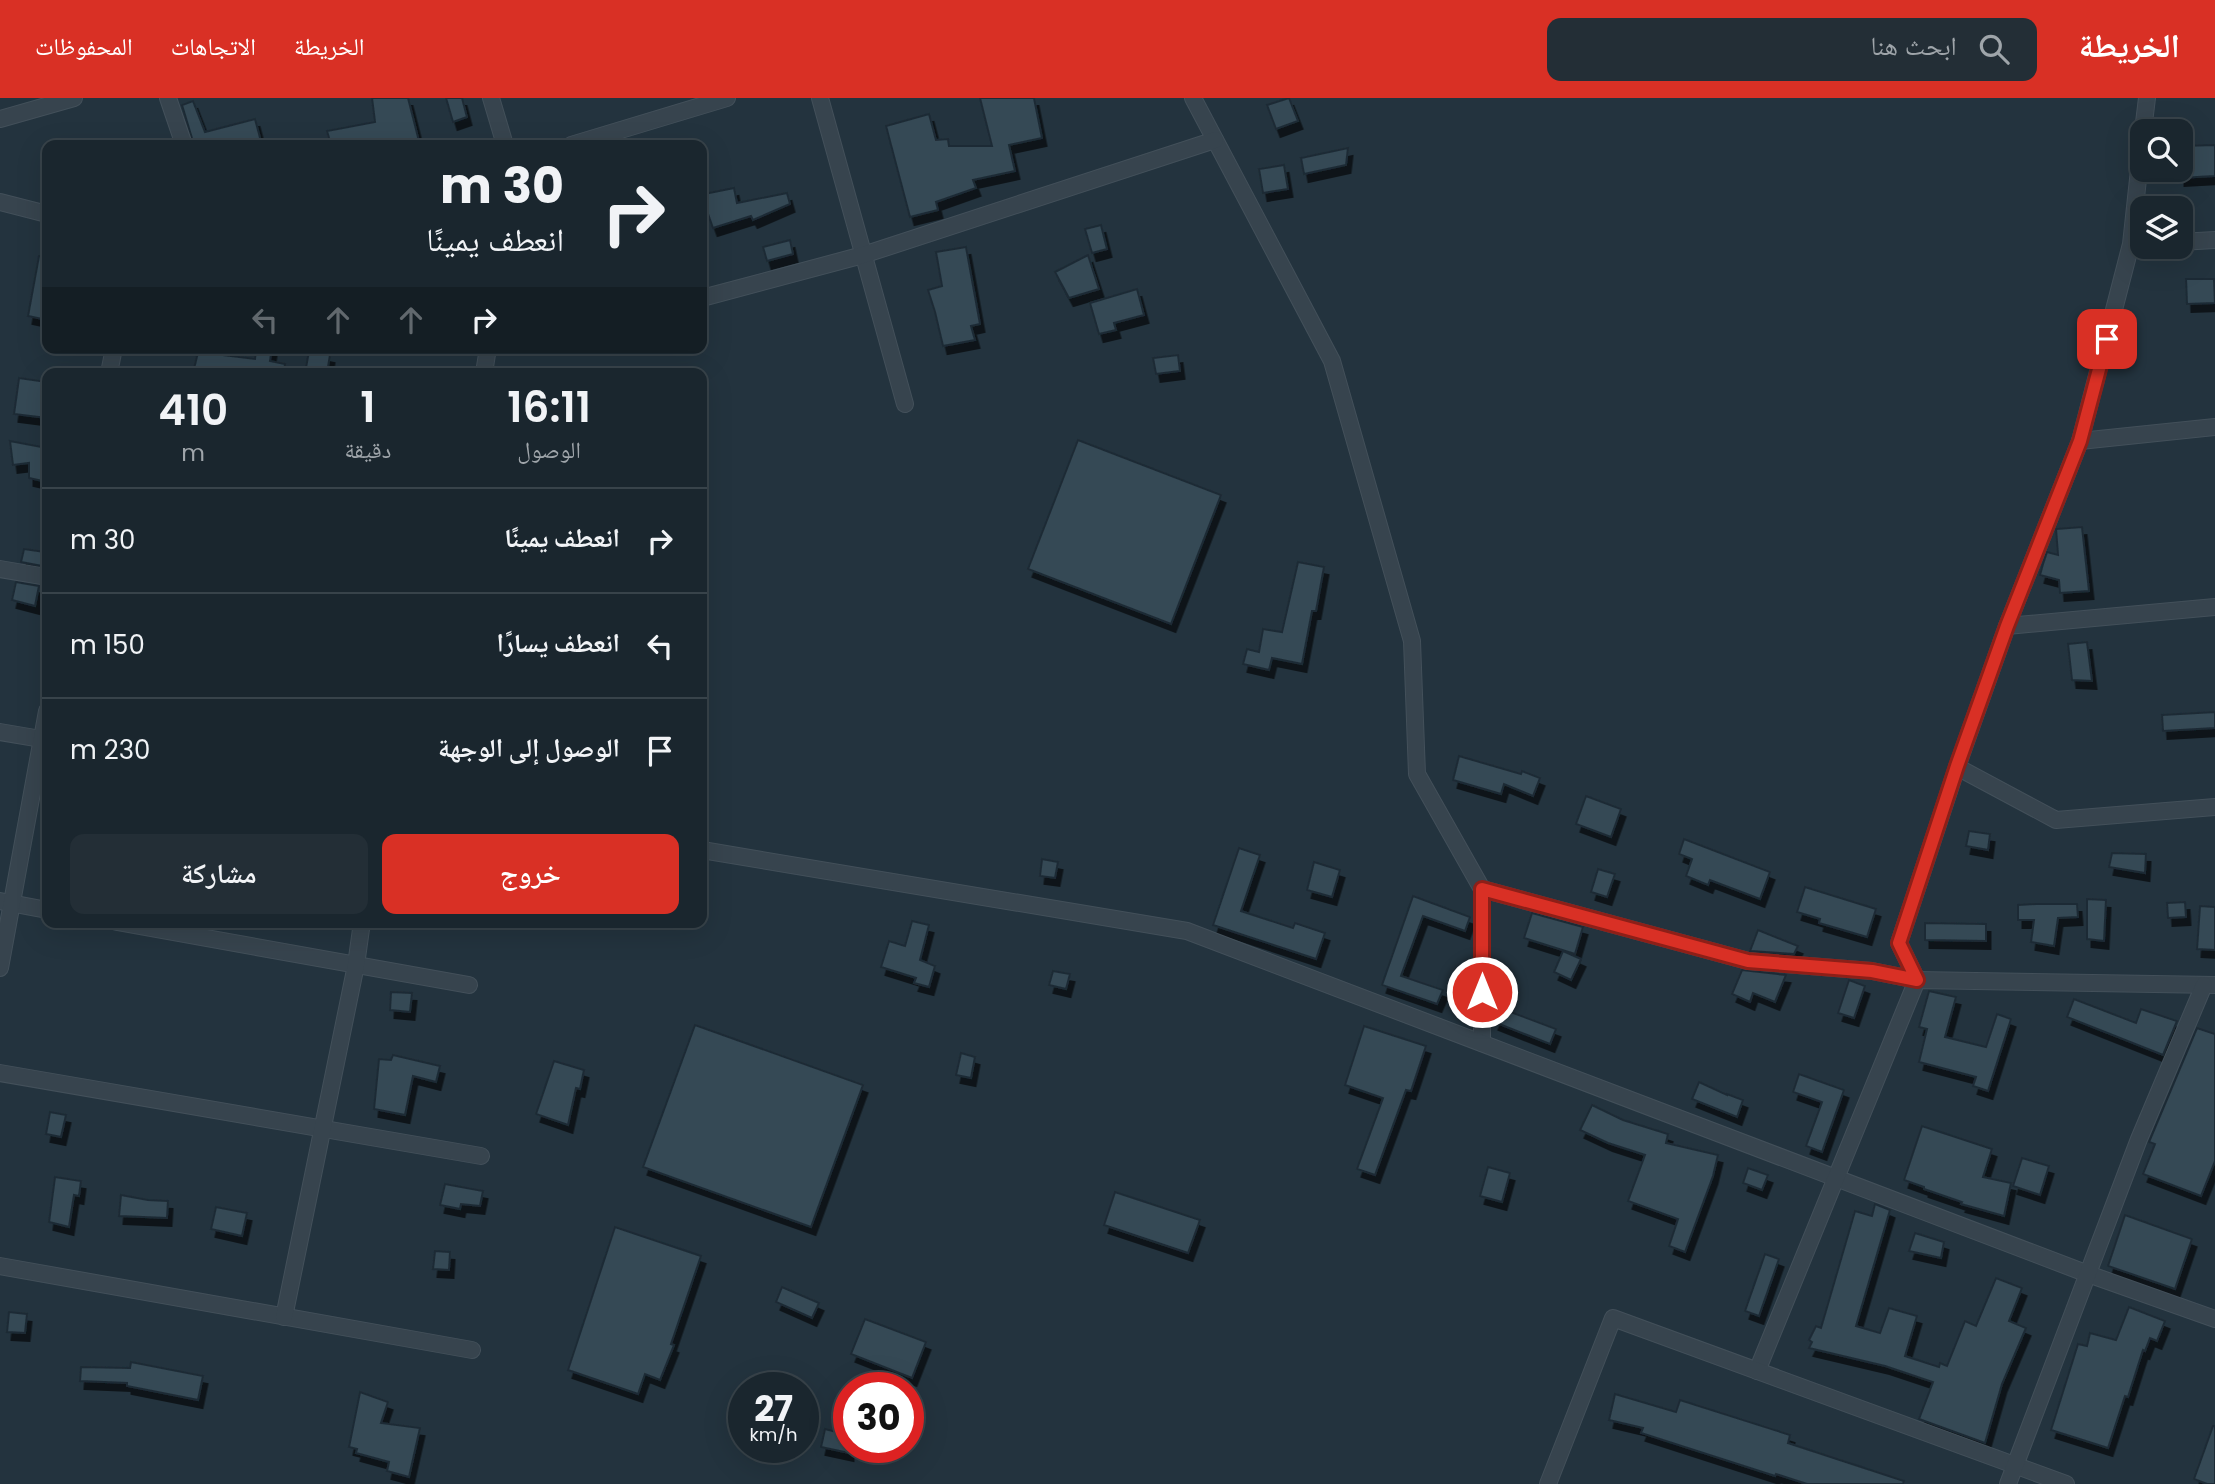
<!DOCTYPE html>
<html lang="ar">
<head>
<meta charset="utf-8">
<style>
  body { margin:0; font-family:Poppins,"Noto Naskh Arabic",sans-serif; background:#232e36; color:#f1f3f6; direction:rtl; height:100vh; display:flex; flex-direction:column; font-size:26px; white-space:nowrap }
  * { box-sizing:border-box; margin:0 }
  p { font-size:23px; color:#9fa5aa }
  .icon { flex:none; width:38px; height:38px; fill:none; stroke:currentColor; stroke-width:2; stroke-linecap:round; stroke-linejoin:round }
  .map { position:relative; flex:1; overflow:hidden; direction:ltr }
  .details { position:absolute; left:42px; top:270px; width:665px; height:560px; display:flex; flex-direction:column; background:#1a262e; border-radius:14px; box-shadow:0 7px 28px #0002,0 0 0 2px #38434a; direction:rtl }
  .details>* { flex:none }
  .guide { position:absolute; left:42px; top:42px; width:665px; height:214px; border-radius:14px; box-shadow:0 7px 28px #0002,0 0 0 2px #38434a; direction:rtl; background:#1a262e; color:#f1f3f6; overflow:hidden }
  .buttons { position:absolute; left:2130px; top:21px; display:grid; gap:14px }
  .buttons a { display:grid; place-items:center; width:63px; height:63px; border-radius:14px; background:#1a262e; box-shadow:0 7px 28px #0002,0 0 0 2px #38434a; font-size:35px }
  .speed { position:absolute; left:728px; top:1274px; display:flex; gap:14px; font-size:35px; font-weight:700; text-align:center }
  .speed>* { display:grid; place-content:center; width:91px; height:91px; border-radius:50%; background:#1a262e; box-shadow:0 7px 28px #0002,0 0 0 2px #38434a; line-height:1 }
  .speed small { font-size:18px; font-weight:400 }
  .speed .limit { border:10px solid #d22; background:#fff; color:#111 }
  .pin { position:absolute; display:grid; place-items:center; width:60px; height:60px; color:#fff; margin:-30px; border-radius:14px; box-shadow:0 4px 10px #0006 }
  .me { position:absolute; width:77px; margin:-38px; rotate:0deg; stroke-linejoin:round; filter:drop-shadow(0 0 5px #0008) }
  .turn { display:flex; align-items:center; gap:24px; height:147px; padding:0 28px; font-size:32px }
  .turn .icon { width:91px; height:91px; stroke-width:2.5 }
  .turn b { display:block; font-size:49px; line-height:60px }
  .lanes { display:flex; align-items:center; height:66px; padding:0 28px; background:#0003; justify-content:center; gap:35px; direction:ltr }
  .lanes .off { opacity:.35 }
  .eta { display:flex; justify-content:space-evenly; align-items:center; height:119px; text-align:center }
  .eta b { font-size:42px; font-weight:600; line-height:49px }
  .cta { display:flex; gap:14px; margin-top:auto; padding:14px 28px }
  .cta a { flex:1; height:80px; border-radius:14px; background:#d93025; color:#fff; font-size:28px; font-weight:600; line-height:80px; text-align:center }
  .cta a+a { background:#232e36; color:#f1f3f6 }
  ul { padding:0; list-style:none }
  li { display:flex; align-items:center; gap:21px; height:105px; padding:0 28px; border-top:2px solid #38434a }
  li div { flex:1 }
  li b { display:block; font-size:26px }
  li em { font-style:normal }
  header { display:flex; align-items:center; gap:42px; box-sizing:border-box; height:98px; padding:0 35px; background:#d93025; color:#fff }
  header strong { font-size:33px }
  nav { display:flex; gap:38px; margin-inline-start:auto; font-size:24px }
  .search { width:490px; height:63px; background:#232e36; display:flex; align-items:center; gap:18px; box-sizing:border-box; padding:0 24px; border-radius:14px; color:#9fa5aa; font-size:26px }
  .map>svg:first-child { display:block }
  .building { fill:#344854; stroke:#1e2b35; stroke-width:2; filter:url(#shadow) }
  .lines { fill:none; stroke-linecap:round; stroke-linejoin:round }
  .minor-casing { stroke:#43505a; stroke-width:18 }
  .minor { stroke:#37444e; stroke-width:16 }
  .route-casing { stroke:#8d1f18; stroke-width:18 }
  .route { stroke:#d93025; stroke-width:12 }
</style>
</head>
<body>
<header>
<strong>الخريطة</strong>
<div class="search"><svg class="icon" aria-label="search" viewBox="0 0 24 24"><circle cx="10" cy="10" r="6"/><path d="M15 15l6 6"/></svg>ابحث هنا</div>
<nav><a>الخريطة</a><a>الاتجاهات</a><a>المحفوظات</a></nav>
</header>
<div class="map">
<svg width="2215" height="1386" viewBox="0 0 2215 1386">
  <defs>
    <filter id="shadow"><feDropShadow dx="4.5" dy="8" stdDeviation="0" flood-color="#0009"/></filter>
  </defs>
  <rect width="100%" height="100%" fill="#23333e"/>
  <g class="building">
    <polygon points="372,0 408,0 420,47 331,47 327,33 375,24"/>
    <polygon points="446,0 462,0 467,19 453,24"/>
    <polygon points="980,0 1034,0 1042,40 1009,47 1015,73 973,82 976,90 936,104 938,112 910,119 886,28 929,16 936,42 948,41 949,48 992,48"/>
    <polygon points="1289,0 1298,23 1276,31 1267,7"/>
    <polygon points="193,3 205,34 255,21 262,47 194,47 182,7"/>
    <polygon points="2215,47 2215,78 2180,80 2180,48"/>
    <polygon points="1348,50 1346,67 1304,76 1301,60"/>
    <polygon points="1284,67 1288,91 1263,95 1259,71"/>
    <polygon points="734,90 737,105 787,95 790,106 753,122 751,118 713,130 702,99 709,95"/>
    <polygon points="1101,127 1107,151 1092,155 1085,131"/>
    <polygon points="790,142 793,156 767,163 763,149"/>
    <polygon points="966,149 980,226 971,228 975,242 943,248 935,214 928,192 942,188 936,154"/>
    <polygon points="1088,157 1099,191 1069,200 1055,174"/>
    <polygon points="39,158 47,159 47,222 28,218"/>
    <polygon points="2186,181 2214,181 2215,205 2187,206"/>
    <polygon points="1137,191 1144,217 1114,225 1116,232 1099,236 1090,205"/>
    <polygon points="256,250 272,250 270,263 285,266 284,275 193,275 198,254 255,261"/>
    <polygon points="309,253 330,257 327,275 305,275"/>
    <polygon points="1178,257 1180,273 1156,276 1153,260"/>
    <polygon points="19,280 47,284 47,320 14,316"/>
    <polygon points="1078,342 1221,397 1171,526 1028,471"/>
    <polygon points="10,343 47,350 47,384 29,380 29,365 13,367"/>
    <polygon points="2082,429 2089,493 2060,495 2059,482 2040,477 2043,466 2047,454 2058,457 2056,431"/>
    <polygon points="24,451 45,454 42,468 21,464"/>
    <polygon points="1298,464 1324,469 1316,513 1312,513 1302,566 1272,560 1269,572 1243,566 1247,551 1259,554 1263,531 1282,534"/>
    <polygon points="16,484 39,488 35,508 12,502"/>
    <polygon points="2087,544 2092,583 2072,582 2068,546"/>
    <polygon points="2215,614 2215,630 2163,633 2162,617"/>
    <polygon points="1459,658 1521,676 1522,673 1540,680 1533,698 1504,686 1501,696 1453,682"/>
    <polygon points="1586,698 1621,711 1611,739 1576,726"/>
    <polygon points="1969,733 1990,736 1988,752 1966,748"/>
    <polygon points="1684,741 1770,774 1760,801 1710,782 1708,787 1686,778 1692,761 1679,756"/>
    <polygon points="1239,750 1260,757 1241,813 1293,830 1295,825 1325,835 1316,861 1213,827"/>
    <polygon points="2112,755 2146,756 2145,775 2109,769"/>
    <polygon points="1042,761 1058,764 1055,780 1040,778"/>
    <polygon points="1314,764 1340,772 1332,799 1307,792"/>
    <polygon points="1598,771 1615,776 1607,799 1591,794"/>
    <polygon points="1805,789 1876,811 1867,839 1819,825 1820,821 1797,814"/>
    <polygon points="1413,798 1470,819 1465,833 1423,818 1401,878 1443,892 1437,906 1382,887"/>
    <polygon points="2087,801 2106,802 2104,843 2087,841"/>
    <polygon points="2185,804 2186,819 2168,820 2167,805"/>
    <polygon points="2036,806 2077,806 2078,819 2058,820 2054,848 2031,844 2034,822 2018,822 2018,807"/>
    <polygon points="2200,808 2215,809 2215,852 2197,851"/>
    <polygon points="1532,815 1583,829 1575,856 1524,840"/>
    <polygon points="912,823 929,827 920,862 935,868 929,889 914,885 916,880 881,869 889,843 905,848"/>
    <polygon points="1925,825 1986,826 1986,843 1925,842"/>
    <polygon points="1758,832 1798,848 1794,856 1750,853"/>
    <polygon points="1563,853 1581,861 1571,882 1554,874"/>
    <polygon points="1742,872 1786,877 1775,904 1753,895 1750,904 1732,896"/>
    <polygon points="1053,873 1070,876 1066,891 1049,887"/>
    <polygon points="1849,882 1865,888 1854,920 1838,915"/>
    <polygon points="1929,893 1956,899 1945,939 1986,949 1997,916 2011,921 1988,993 1973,988 1976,979 1919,964 1927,931 1919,929"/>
    <polygon points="391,894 412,895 410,914 390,912"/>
    <polygon points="2074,901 2136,925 2141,911 2177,923 2163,957 2067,919"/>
    <polygon points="1500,910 1556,931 1550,946 1494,924"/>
    <polygon points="695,927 863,987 811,1129 643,1069"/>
    <polygon points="1364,928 1426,948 1411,993 1406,992 1375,1077 1357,1071 1383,1000 1345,987"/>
    <polygon points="2197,930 2215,936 2215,1063 2201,1098 2143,1076 2155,1046 2149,1044"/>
    <polygon points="961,955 975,959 971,980 956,977"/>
    <polygon points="393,957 440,968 436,984 413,978 405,1017 374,1011 379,961 391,962"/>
    <polygon points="554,963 584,972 580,991 576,990 568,1027 536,1016"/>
    <polygon points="1799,976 1844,992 1822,1054 1806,1048 1822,1004 1793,994"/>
    <polygon points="1699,984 1727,997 1727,996 1743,1002 1737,1019 1692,1001"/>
    <polygon points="1592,1007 1623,1022 1668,1036 1666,1045 1718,1057 1713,1078 1685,1154 1669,1148 1678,1121 1628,1103 1645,1057 1608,1045 1580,1032"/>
    <polygon points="50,1014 66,1017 61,1039 46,1036"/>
    <polygon points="1922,1028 1992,1051 1983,1079 2011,1085 2004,1118 1961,1106 1962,1104 1924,1091 1924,1089 1904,1082"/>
    <polygon points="2022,1060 2049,1068 2040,1097 2013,1088"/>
    <polygon points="1488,1069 1510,1075 1502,1104 1480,1098"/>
    <polygon points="1748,1070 1768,1077 1762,1092 1743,1085"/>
    <polygon points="55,1079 81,1083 79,1098 74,1097 69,1129 49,1124"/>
    <polygon points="445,1086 483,1093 480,1108 461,1106 460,1111 440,1107"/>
    <polygon points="1115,1094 1200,1122 1188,1155 1104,1127"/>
    <polygon points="121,1097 148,1102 168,1103 167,1120 119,1118"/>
    <polygon points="1875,1106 1890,1112 1856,1228 1880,1235 1889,1210 1917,1218 1905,1258 1939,1269 1940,1265 1947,1268 1965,1223 1976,1228 1996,1180 2022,1190 2009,1223 2026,1230 2002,1286 1985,1345 1919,1321 1933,1284 1885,1268 1809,1250 1812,1244 1809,1242 1816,1228 1821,1230 1855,1113 1872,1118"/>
    <polygon points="216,1109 247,1115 242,1138 211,1131"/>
    <polygon points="2125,1117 2192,1141 2175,1191 2108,1168"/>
    <polygon points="615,1129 701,1158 671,1246 674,1247 660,1282 645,1276 638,1296 568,1272"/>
    <polygon points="1915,1135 1944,1144 1941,1160 1909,1153"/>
    <polygon points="435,1153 450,1154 449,1172 433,1171"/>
    <polygon points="1765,1156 1779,1161 1759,1218 1745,1213"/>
    <polygon points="782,1189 819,1205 812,1220 776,1204"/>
    <polygon points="2129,1209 2165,1223 2157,1243 2150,1240 2145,1253 2143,1252 2128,1299 2125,1298 2108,1350 2051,1332 2078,1246 2087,1248 2090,1235 2116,1242"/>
    <polygon points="9,1214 27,1216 25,1235 7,1234"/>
    <polygon points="865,1221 926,1244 912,1280 851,1256"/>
    <polygon points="131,1264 203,1278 198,1302 127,1288 127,1285 80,1283 81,1269 130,1270"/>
    <polygon points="360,1294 388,1304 381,1325 420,1330 409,1379 387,1373 389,1364 356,1355 357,1351 349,1349"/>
    <polygon points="1615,1296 1676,1314 1680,1302 1790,1337 1788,1345 1904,1383 1903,1386 1807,1386 1776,1376 1775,1378 1641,1335 1643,1330 1609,1322"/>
    <polygon points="2213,1328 2215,1328 2215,1386 2207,1386 2194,1381"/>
    <polygon points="825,1331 849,1337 849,1355 821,1349"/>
  </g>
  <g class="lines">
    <g class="minor-casing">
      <g id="minor">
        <polyline points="168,0 184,47"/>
        <polyline points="491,0 505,47"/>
        <polyline points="820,0 905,306"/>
        <polyline points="1193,0 1332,263 1412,543 1417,676 1482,791 1482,945"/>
        <polyline points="0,21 74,0"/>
        <polyline points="2143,33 2147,0"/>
        <polyline points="571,47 727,0"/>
        <polyline points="0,104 47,116"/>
        <polyline points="2180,144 2215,142"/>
        <polyline points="702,200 863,157 1215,42"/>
        <polyline points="109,275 114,250"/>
        <polyline points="484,275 488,250"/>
        <polyline points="2080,343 2215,329"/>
        <polyline points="0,471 47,479"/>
        <polyline points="2007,528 2215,509"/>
        <polyline points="0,634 47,642"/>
        <polyline points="1957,669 2056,722 2215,709"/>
        <polyline points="702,752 1187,833 2088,1176 2215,1221"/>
        <polyline points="1482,791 1748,863 1872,873 1917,882 1899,845 1957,669 2007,528 2080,343 2131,146 2142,44"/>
        <polyline points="0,803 47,812"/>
        <polyline points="117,824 469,887"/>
        <polyline points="0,870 47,613"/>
        <polyline points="0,975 481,1058"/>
        <polyline points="0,1168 472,1252"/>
        <polyline points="284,1219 356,867 362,824"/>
        <polyline points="1757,1273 1917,882 2215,887"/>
        <polyline points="1548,1386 1613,1220 2066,1386"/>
        <polyline points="2008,1386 2139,1041 2204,887"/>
      </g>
    </g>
    <use href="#minor" class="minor"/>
  </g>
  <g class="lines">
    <g class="route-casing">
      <polyline id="route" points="1482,894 1482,791 1748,863 1872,873 1917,882 1899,845 1957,668 2007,528 2080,343 2107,241"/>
    </g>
    <use href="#route" class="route"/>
  </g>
</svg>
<div class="buttons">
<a><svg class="icon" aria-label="search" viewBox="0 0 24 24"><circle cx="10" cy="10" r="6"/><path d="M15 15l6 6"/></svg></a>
<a><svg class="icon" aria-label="layers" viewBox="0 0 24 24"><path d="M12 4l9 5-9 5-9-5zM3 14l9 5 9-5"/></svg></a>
</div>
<div class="speed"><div>27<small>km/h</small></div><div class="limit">30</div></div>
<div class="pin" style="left:2107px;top:241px;background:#d93025"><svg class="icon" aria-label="arrive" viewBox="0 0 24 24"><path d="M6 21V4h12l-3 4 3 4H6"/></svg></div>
<svg class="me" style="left:1482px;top:894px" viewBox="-20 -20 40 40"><circle r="17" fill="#d93025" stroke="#fff" stroke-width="3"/><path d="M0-11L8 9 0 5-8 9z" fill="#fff"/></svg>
<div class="guide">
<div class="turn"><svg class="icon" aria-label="right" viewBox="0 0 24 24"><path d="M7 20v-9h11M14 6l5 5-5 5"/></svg><div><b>30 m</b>انعطف يمينًا</div></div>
<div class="lanes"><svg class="icon off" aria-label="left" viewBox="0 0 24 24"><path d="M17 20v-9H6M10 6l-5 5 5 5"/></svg><svg class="icon off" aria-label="ahead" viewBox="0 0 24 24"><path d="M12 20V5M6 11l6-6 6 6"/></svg><svg class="icon off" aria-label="ahead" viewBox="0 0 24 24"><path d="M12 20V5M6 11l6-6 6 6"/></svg><svg class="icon" aria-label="right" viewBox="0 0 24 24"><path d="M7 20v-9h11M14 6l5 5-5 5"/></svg></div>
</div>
<section class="details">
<div class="eta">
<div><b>16:11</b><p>الوصول</p></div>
<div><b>1</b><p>دقيقة</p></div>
<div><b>410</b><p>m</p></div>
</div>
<ul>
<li><svg class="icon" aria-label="right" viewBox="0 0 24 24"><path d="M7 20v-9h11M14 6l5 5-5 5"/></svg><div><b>انعطف يمينًا</b></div><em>30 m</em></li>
<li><svg class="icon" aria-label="left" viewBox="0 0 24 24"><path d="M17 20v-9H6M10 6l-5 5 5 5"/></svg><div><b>انعطف يسارًا</b></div><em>150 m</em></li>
<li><svg class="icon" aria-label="arrive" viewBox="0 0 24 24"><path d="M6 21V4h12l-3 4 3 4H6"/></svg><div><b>الوصول إلى الوجهة</b></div><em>230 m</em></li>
</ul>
<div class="cta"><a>خروج</a><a>مشاركة</a></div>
</section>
</div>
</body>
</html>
